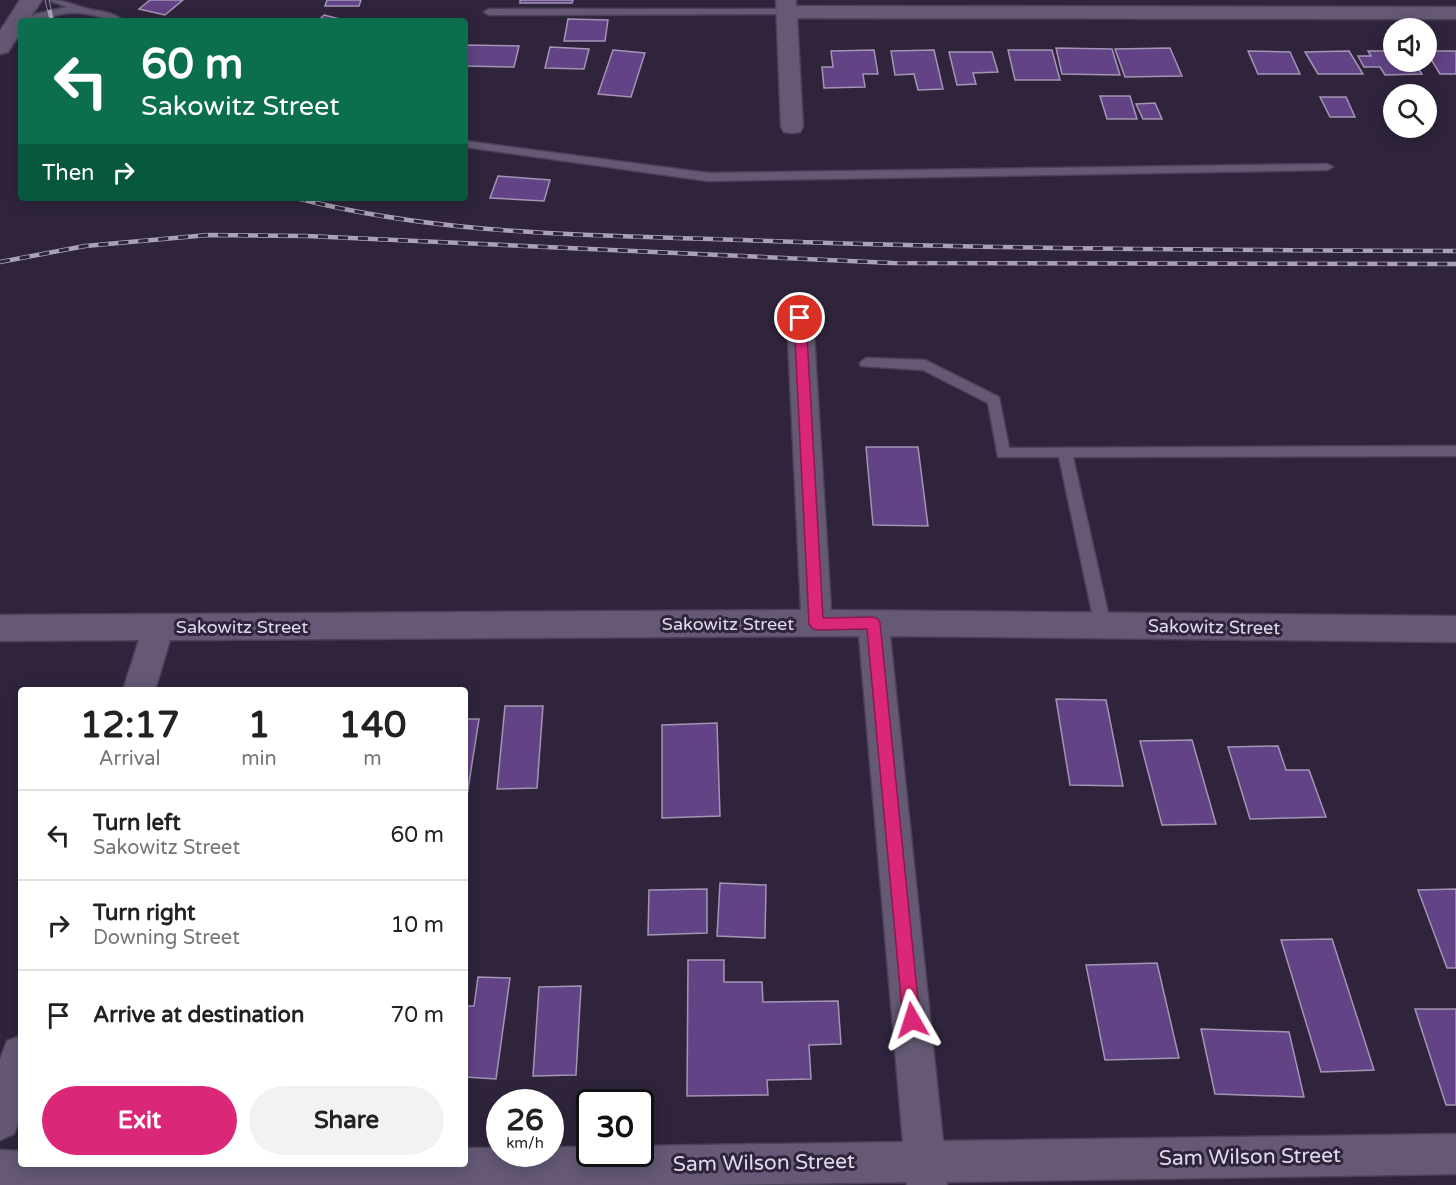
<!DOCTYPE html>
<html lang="en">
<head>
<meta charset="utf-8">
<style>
  body { margin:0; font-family:"Varela Round",sans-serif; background:#f2f2f2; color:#222; height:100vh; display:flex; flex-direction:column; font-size:22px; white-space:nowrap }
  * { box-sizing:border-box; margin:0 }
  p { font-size:20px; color:#767676 }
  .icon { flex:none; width:33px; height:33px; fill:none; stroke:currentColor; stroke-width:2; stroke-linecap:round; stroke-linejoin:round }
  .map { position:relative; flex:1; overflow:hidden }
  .details { position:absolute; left:18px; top:687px; width:450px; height:480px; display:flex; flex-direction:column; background:#fff; border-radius:6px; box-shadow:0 3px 15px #0003 }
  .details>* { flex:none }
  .hud { position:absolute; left:18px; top:18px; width:450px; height:183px; border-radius:6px; box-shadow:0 3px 15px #0003; background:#0b6e4f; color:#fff; overflow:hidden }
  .fabs { position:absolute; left:1383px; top:18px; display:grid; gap:12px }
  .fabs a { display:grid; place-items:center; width:54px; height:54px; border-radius:50%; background:#fff; box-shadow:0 3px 15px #0003; font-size:30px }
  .speed { position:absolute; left:486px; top:1089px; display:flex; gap:12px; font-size:30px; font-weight:700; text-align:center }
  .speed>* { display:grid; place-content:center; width:78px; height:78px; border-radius:50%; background:#fff; box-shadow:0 3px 15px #0003; line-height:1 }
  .speed small { font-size:15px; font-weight:400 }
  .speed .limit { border:3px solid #111; border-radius:9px; background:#fff; color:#111 }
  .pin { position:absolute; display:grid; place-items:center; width:51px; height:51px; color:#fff; margin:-26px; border:3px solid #fff; border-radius:50%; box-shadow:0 2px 6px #0007 }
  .me { position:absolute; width:66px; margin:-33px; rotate:354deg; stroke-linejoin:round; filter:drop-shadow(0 0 4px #0008) }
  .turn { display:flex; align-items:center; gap:21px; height:126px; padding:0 24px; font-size:27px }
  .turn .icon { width:78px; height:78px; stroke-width:2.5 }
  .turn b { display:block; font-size:42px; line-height:51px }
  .then { display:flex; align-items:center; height:57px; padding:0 24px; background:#0003; gap:12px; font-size:22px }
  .eta { display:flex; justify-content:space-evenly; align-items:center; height:102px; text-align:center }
  .eta b { font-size:36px; font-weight:700; line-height:42px }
  .primary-button { display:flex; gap:12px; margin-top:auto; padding:12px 24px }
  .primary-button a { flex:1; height:69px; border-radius:36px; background:#db2777; color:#fff; font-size:24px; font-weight:700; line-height:69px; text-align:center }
  .primary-button a+a { background:#f2f2f2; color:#222 }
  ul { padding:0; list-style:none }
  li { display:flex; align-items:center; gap:18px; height:90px; padding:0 24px; border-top:2px solid #e0e0e0 }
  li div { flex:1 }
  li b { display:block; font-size:22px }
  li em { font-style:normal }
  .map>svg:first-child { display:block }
  .building { fill:#624385; stroke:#a296b4; stroke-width:1.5 }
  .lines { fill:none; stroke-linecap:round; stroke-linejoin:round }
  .lane-casing { stroke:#4b4257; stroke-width:3 }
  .street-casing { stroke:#4b4257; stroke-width:3 }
  .secondary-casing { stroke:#4b4257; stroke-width:3 }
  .lane { fill:#655975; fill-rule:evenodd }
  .street { fill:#655975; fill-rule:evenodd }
  .secondary { fill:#655975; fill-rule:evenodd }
  .rail-casing { stroke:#a9a2b4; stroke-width:4.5 }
  .rail { stroke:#2f243c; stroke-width:3; stroke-dasharray:10; stroke-linecap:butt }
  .route { fill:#db2777; stroke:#8e194d; stroke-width:1.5 }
  .labels { text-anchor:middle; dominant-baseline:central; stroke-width:6; stroke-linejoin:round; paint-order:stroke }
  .street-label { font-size:18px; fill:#e0daea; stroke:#2f243c }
  .near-street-label { font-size:21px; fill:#e0daea; stroke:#2f243c }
</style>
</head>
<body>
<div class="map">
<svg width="1456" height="1185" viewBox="0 0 1456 1185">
  <rect width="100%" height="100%" fill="#2f243c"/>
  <g class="building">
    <polygon points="150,0 183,0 165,15 139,9"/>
    <polygon points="327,0 361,0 359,6 325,6"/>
    <polygon points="520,0 573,0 572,3 520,3"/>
    <polygon points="324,15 348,21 318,21"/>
    <polygon points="568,19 608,20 605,41 564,41"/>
    <polygon points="465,45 519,46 514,67 465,66"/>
    <polygon points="550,47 589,49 584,69 545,68"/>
    <polygon points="1056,48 1112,49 1120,75 1062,74"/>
    <polygon points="1170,48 1182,76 1125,77 1115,49"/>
    <polygon points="613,50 645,53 631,97 598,94"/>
    <polygon points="874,50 878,74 863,74 865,87 824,88 822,67 833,67 831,51"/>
    <polygon points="934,50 943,89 918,90 914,74 895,75 891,51"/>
    <polygon points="1008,50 1052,50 1060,80 1015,80"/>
    <polygon points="1248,51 1290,52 1300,74 1258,74"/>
    <polygon points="1349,51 1363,74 1318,74 1305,52"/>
    <polygon points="1368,51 1394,51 1394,62 1414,62 1422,74 1385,75 1380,67 1364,67 1358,56 1371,56"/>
    <polygon points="1426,51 1456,51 1456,74 1440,74"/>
    <polygon points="949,52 992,52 998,72 973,73 976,84 957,85"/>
    <polygon points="1100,96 1130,96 1137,119 1107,119"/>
    <polygon points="1320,97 1346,97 1355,117 1330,117"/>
    <polygon points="1155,103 1162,119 1143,119 1136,104"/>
    <polygon points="498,176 550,180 544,201 490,198"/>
    <polygon points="866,447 918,447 928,526 873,525"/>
    <polygon points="1056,699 1106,700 1123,786 1070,785"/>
    <polygon points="505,706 543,706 537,788 497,789"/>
    <polygon points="465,719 479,719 466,802 465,802"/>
    <polygon points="717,723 720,816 662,818 662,725"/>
    <polygon points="1192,740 1216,824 1162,825 1140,741"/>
    <polygon points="1278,746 1286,770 1309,770 1326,817 1250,819 1228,747"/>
    <polygon points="720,883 766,885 765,938 717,936"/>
    <polygon points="707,889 707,933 648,935 649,890"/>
    <polygon points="1456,889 1456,968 1447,968 1418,890"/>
    <polygon points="1332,939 1374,1070 1321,1072 1281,940"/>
    <polygon points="688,960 724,960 724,982 762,982 763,1002 838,1001 841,1044 809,1045 811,1079 767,1080 768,1095 687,1096"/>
    <polygon points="1157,963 1179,1058 1105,1060 1086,965"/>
    <polygon points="478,977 510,978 496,1079 465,1077 465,1006 474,1006"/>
    <polygon points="581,986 576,1075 533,1076 539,987"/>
    <polygon points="1415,1009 1456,1009 1456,1105 1446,1105"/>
    <polygon points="1201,1029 1289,1032 1304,1097 1215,1094"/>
  </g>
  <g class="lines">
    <g class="lane-casing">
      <g id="lane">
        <path d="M48,0c13,0 22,3 33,7 15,5 30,3 43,14 -16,0 -31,-8 -48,-8 -18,-1 -34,8 -52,8l12,-7 31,-7z"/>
        <polygon points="788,9 793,12 791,14 489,15 484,12 489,9"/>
        <polygon points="465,141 708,173 1327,164 1333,167 1327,170 708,181 465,147"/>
        <polygon points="866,358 925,360 999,397 1009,448 1456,446 1456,456 1073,457 1111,626 1108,631 1103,633 1098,631 1095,626 1059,457 998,457 988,403 923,370 861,366 860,363"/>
      </g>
    </g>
    <g class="street-casing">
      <g id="street">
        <polygon points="776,0 796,0 796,6 1456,7 1456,19 797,18 803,127 800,132 792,133 784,132 781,127"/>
        <polygon points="800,309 809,312 813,318 831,610 1456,616 1456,642 890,636 943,1141 1456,1134 1456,1174 947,1182 947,1185 907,1185 906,1182 722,1185 0,1185 0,1150 21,1151 21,1164 465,1164 465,1148 500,1148 500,1154 550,1154 550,1147 590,1147 590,1154 640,1154 640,1146 903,1142 859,636 170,640 155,690 123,690 139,640 0,641 0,615 801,610 787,318 791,312"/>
        <polygon points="21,1036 21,1116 14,1134 0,1140 0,1060 7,1041"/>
      </g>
    </g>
    <g class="secondary-casing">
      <polygon id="secondary" points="20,0 42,0 28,21 21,21 21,32 8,52 0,54 0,31"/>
    </g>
    <use href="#lane" class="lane"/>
    <use href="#street" class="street"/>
    <use href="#secondary" class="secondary"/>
    <g class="rail-casing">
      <g id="rail">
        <polyline points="47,0 52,21"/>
        <path d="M296,198c147,38 297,37 447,42 238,9 475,10 713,11"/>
        <polyline points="0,262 85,246 208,235 307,236 892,263 1456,264"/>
      </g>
    </g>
    <use href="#rail" class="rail"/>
  </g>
  <polygon class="route" points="800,314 806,318 823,618 873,617 878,619 880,623 920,1020 918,1026 912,1029 905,1026 903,1020 867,629 816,630 812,628 809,624 794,318"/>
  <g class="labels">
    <g class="street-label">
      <text x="728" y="624">Sakowitz Street</text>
      <text x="242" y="627">Sakowitz Street</text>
      <text transform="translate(1214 627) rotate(1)">Sakowitz Street</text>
    </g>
    <g class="near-street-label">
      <text transform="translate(1250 1157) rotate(-1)">Sam Wilson Street</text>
      <text transform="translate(764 1163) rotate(-1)">Sam Wilson Street</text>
    </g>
  </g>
</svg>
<div class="fabs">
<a><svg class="icon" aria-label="sound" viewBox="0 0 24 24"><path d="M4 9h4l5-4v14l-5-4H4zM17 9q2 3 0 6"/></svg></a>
<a><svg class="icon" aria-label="search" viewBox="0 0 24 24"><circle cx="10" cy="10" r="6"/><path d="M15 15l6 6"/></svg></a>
</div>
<div class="speed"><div>26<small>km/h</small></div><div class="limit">30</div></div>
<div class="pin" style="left:800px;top:318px;background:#d93025"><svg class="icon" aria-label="arrive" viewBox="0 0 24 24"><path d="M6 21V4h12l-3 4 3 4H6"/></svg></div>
<svg class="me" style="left:912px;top:1020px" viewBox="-20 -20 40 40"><path d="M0-17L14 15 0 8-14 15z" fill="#db2777" stroke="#fff" stroke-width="4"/></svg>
<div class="hud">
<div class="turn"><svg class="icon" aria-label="left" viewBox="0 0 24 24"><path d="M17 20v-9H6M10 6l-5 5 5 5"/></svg><div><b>60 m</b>Sakowitz Street</div></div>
<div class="then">Then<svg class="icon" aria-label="right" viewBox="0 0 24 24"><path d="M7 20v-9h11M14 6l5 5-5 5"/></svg></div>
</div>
<section class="details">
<div class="eta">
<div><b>12:17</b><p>Arrival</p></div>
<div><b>1</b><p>min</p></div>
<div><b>140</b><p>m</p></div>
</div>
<ul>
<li><svg class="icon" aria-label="left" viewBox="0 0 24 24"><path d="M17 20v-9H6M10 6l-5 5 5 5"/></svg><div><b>Turn left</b><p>Sakowitz Street</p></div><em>60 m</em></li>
<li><svg class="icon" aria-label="right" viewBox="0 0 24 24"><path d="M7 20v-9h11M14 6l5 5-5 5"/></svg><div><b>Turn right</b><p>Downing Street</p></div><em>10 m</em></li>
<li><svg class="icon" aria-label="arrive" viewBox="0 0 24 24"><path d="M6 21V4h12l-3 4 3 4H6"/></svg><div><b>Arrive at destination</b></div><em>70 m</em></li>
</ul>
<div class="primary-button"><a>Exit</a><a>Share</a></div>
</section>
</div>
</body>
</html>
